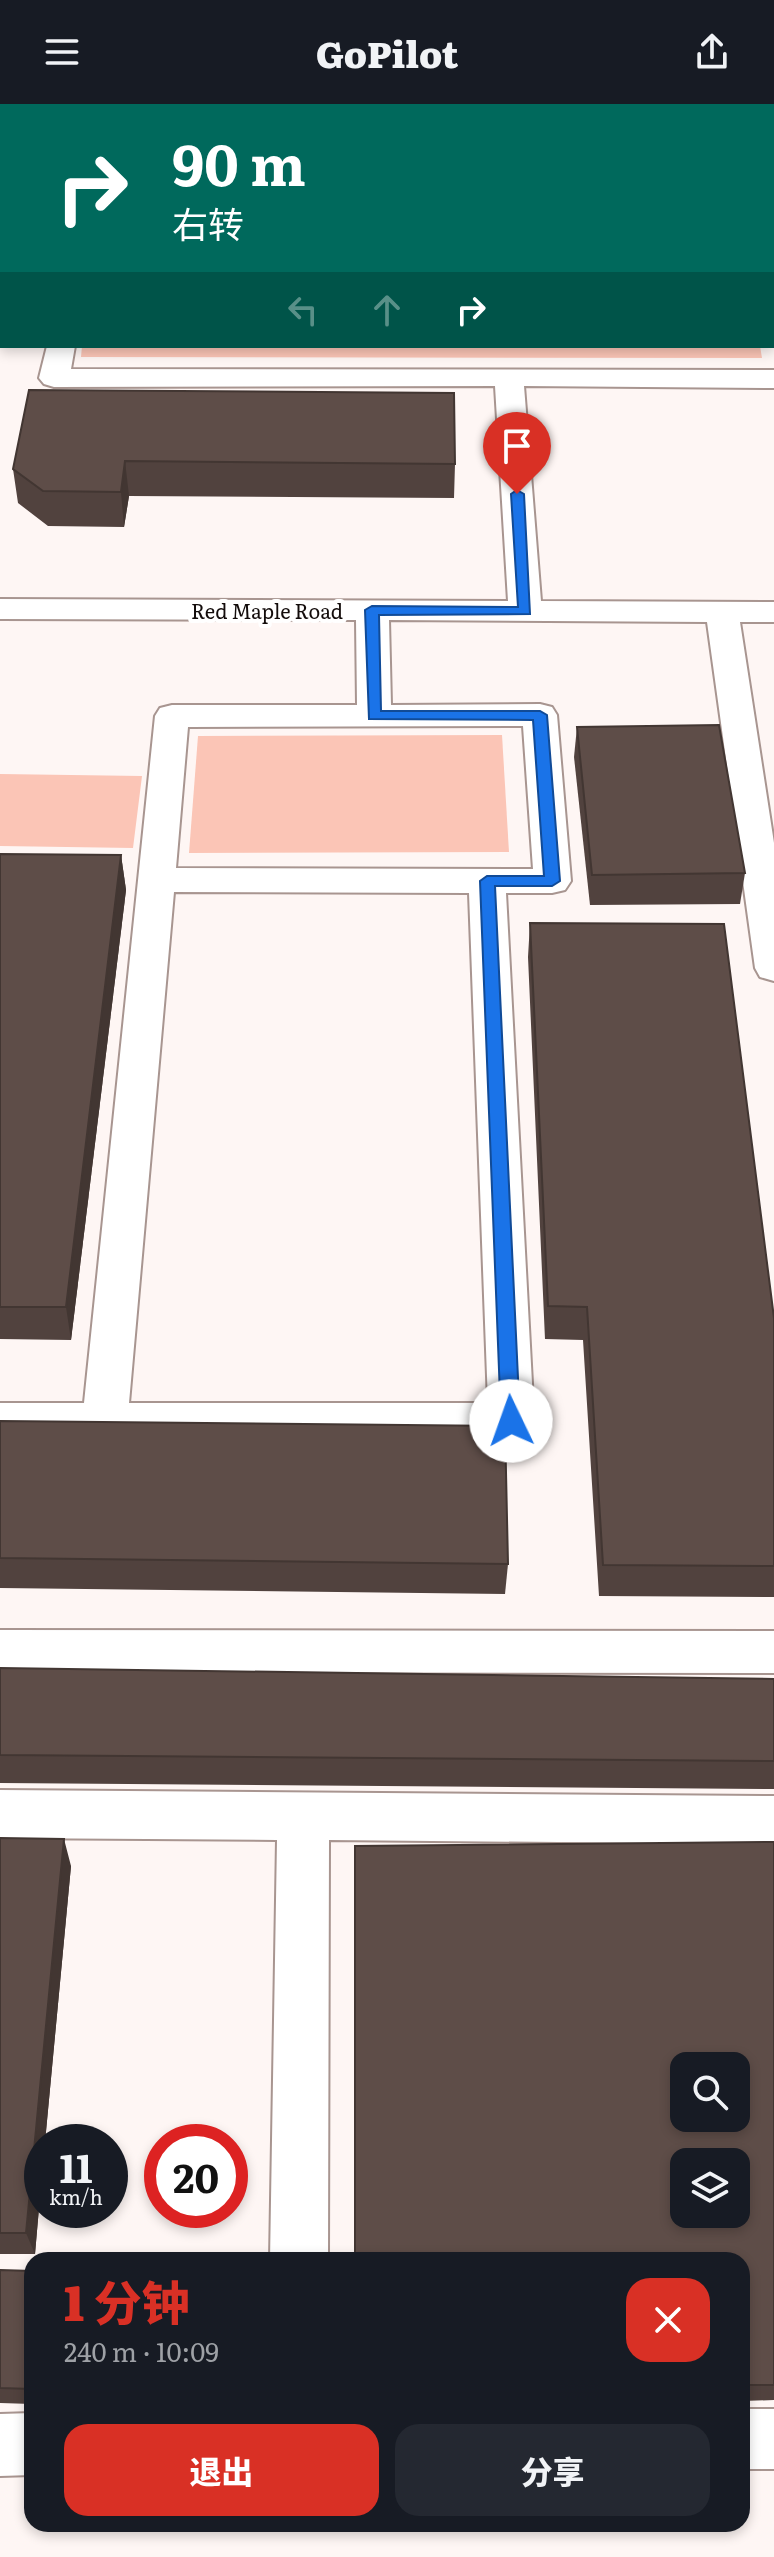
<!DOCTYPE html>
<html lang="zh">
<head>
<meta charset="utf-8">
<style>
  body { margin:0; font-family:Literata,"Noto Sans SC",serif; background:#242831; color:#f1f3f6; height:100vh; display:flex; flex-direction:column; font-size:30px; white-space:nowrap }
  * { box-sizing:border-box; margin:0 }
  p { font-size:26px; color:#9ea1a6 }
  .icon { flex:none; width:44px; height:44px; fill:none; stroke:currentColor; stroke-width:2; stroke-linecap:round; stroke-linejoin:round }
  .map { position:relative; flex:1; overflow:hidden }
  .panel { position:absolute; left:24px; top:2148px; width:726px; height:280px; display:flex; flex-direction:column; background:#171b24; border-radius:24px; box-shadow:0 4px 12px #0003 }
  .panel>* { flex:none }
  .banner { position:absolute; left:0px; top:0px; width:774px; height:244px; box-shadow:0 4px 12px #0003; background:#00695c; color:#fff; overflow:hidden }
  .fabs { position:absolute; left:670px; top:1948px; display:grid; gap:16px }
  .fabs a { display:grid; place-items:center; width:80px; height:80px; border-radius:16px; background:#171b24; box-shadow:0 4px 12px #0003; font-size:40px }
  .speed { position:absolute; left:24px; top:2020px; display:flex; gap:16px; font-size:40px; font-weight:700; text-align:center }
  .speed>* { display:grid; place-content:center; width:104px; height:104px; border-radius:50%; background:#171b24; box-shadow:0 4px 12px #0003; line-height:1 }
  .speed small { font-size:20px; font-weight:400 }
  .speed .limit { border:12px solid #d22; background:#fff; color:#111 }
  .pin { position:absolute; display:grid; place-items:center; width:68px; height:68px; color:#fff; margin:-82px -34px; border-radius:50% 50% 50% 0; rotate:-45deg; box-shadow:0 0 8px #0007 }
  .pin .icon { rotate:45deg }
  .me { position:absolute; width:88px; margin:-44px; rotate:357deg; stroke-linejoin:round; filter:drop-shadow(0 0 6px #0008) }
  .turn { display:flex; align-items:center; gap:28px; height:168px; padding:0 40px; font-size:36px }
  .turn .icon { width:104px; height:104px; stroke-width:2.5 }
  .turn b { display:block; font-size:56px; line-height:68px }
  .lanes { display:flex; align-items:center; height:76px; padding:0 40px; background:#0003; justify-content:center; gap:40px; direction:ltr }
  .lanes .off { opacity:.35 }
  .round { display:grid; place-items:center; flex:none; width:84px; height:84px; border-radius:24px; background:#242831 }
  .head { display:flex; align-items:center; justify-content:space-between; height:136px; padding:0 40px }
  h1 { font-size:48px; font-weight:800; line-height:60px; color:#d93025 }
  .button { display:flex; gap:16px; margin-top:auto; padding:16px 40px }
  .button a { flex:1; height:92px; border-radius:24px; background:#d93025; color:#fff; font-size:32px; font-weight:800; line-height:92px; text-align:center }
  .button a+a { background:#242831; color:#f1f3f6 }
  header { display:flex; justify-content:space-between; align-items:center; height:104px; padding:0 40px; background:#171b24; font-size:36px; font-weight:800 }
  .map>svg:first-child { display:block }
  .green { fill:#fbc5b6 }
  .lines { fill:none; stroke-linecap:round; stroke-linejoin:round }
  .minor-casing { stroke:#a89590; stroke-width:4 }
  .minor { fill:#fff; fill-rule:evenodd }
  .wall { fill:#51423e }
  .shaded-wall { fill:#423632 }
  .building { fill:#5e4d48; stroke:#423632; stroke-width:2; fill-rule:evenodd }
  .route { fill:#1a73e8; stroke:#114b97; stroke-width:2 }
  .labels { text-anchor:middle; dominant-baseline:central; stroke-width:8; stroke-linejoin:round; paint-order:stroke }
  .far-street-label { font-size:20px; fill:#130c0b; stroke:#fff }
</style>
</head>
<body>
<header><svg class="icon" aria-label="menu" viewBox="0 0 24 24"><path d="M4 6h16M4 12h16M4 18h16"/></svg>GoPilot<svg class="icon" aria-label="share" viewBox="0 0 24 24"><path d="M12 15V3M7 8l5-5 5 5M5 13v7h14v-7"/></svg></header>
<div class="map">
<svg width="774" height="2453" viewBox="0 0 774 2453">
  <rect width="100%" height="100%" fill="#fef6f4"/>
  <g class="green">
    <polygon points="82,242 760,242 762,254 81,253"/>
    <polygon points="502,631 509,748 189,749 198,632"/>
    <polygon points="0,670 142,672 133,744 0,742"/>
  </g>
  <g class="lines">
    <g class="minor-casing">
      <g id="minor">
        <rect x="92" y="0" width="26" height="2"/>
        <polygon points="717,0 743,0 744,2 718,2"/>
        <rect x="772" y="180" width="2" height="27"/>
        <path d="M47,242h28l-4,23 703,1v18l-250,-2 17,215 233,1v20h-34l34,221v138l-14,-4 -5,-9 -48,-346 -318,-2 2,85 149,-1 12,3 5,8 14,166 -6,9 -13,3h-46l28,528 -7,13 -16,5h-511v-36h84l71,-687 5,-8 12,-3h185l-1,-85 -356,-1v-20l508,2 -13,-215 -441,1 -10,-3 -5,-6zM523,622l10,143 -357,-1 12,-141zM174,788l295,1 19,510h-359z"/>
        <polygon points="0,1526 774,1527 774,1569 0,1568"/>
        <polygon points="0,1686 774,1692 774,1740 329,1736 328,2156 270,2156 277,1736 0,1734"/>
        <rect x="742" y="2305" width="32" height="60"/>
        <polygon points="32,2309 32,2371 0,2372 0,2310"/>
      </g>
    </g>
    <use href="#minor" class="minor"/>
  </g>
  <g class="wall">
    <polygon points="29,286 455,360 454,394 129,392 124,423 48,422 18,399 13,365"/>
    <polygon points="577,623 745,769 740,800 590,801 574,653"/>
    <polygon points="0,750 121,751 126,786 71,1236 0,1235"/>
    <polygon points="530,819 774,1214 774,1493 599,1492 583,1236 545,1235 528,853"/>
    <polygon points="0,1317 508,1460 505,1490 0,1484"/>
    <polygon points="0,1564 774,1575 774,1685 0,1679"/>
    <polygon points="0,1734 71,1762 45,2038 42,2038 42,2069 35,2150 0,2150"/>
    <polygon points="774,1738 774,2296 742,2297 742,2156"/>
    <polygon points="0,2166 32,2167 32,2300 0,2299"/>
  </g>
  <g class="shaded-wall">
    <polygon points="125,357 129,392 124,423 121,388"/>
    <polygon points="121,751 126,786 71,1236 66,1203"/>
    <polygon points="64,1735 71,1762 45,2038 42,2038 42,2069 35,2150 26,2129"/>
  </g>
  <g class="building">
    <rect x="137" y="0" width="574" height="2"/>
    <polygon points="29,286 454,289 455,360 125,357 121,388 43,387 13,365"/>
    <polygon points="719,621 745,769 592,771 577,623"/>
    <polygon points="0,750 121,751 66,1203 0,1203"/>
    <polygon points="530,819 724,820 774,1214 774,1462 603,1461 587,1203 548,1202"/>
    <polygon points="0,1317 505,1322 508,1460 0,1454"/>
    <polygon points="0,1564 774,1575 774,1657 0,1651"/>
    <polygon points="0,1734 64,1735 26,2129 0,2129"/>
    <path d="M774,1738v543h-32v-125h-387v-414zM684,1962h52v52h-52zM684,2058h52v52h-52z"/>
    <polygon points="0,2166 32,2167 32,2285 0,2284"/>
  </g>
  <polygon class="route" points="517,386 524,390 530,510 379,511 381,607 540,607 547,611 560,777 552,782 495,782 520,1317 517,1322 504,1322 501,1317 480,777 487,772 544,772 533,616 369,615 365,506 372,502 518,503 511,390"/>
  <g class="labels">
    <g class="far-street-label">
      <text x="267" y="506">Red Maple Road</text>
    </g>
  </g>
</svg>
<div class="fabs">
<a><svg class="icon" aria-label="search" viewBox="0 0 24 24"><circle cx="10" cy="10" r="6"/><path d="M15 15l6 6"/></svg></a>
<a><svg class="icon" aria-label="layers" viewBox="0 0 24 24"><path d="M12 4l9 5-9 5-9-5zM3 14l9 5 9-5"/></svg></a>
</div>
<div class="speed"><div>11<small>km/h</small></div><div class="limit">20</div></div>
<div class="pin" style="left:517px;top:390px;background:#d93025"><svg class="icon" aria-label="arrive" viewBox="0 0 24 24"><path d="M6 21V4h12l-3 4 3 4H6"/></svg></div>
<svg class="me" style="left:511px;top:1317px" viewBox="-20 -20 40 40"><circle r="19" fill="#fff"/><path d="M0-13L10 11 0 6-10 11z" fill="#1a73e8"/></svg>
<div class="banner">
<div class="turn"><svg class="icon" aria-label="right" viewBox="0 0 24 24"><path d="M7 20v-9h11M14 6l5 5-5 5"/></svg><div><b>90 m</b>右转</div></div>
<div class="lanes"><svg class="icon off" aria-label="left" viewBox="0 0 24 24"><path d="M17 20v-9H6M10 6l-5 5 5 5"/></svg><svg class="icon off" aria-label="ahead" viewBox="0 0 24 24"><path d="M12 20V5M6 11l6-6 6 6"/></svg><svg class="icon" aria-label="right" viewBox="0 0 24 24"><path d="M7 20v-9h11M14 6l5 5-5 5"/></svg></div>
</div>
<section class="panel">
<div class="head"><div><h1>1 分钟</h1><p>240 m · 10:09</p></div><a class="round" style="background:#d93025;color:#fff"><svg class="icon" aria-label="close" viewBox="0 0 24 24"><path d="M6 6l12 12M18 6L6 18"/></svg></a></div>
<div class="button"><a>退出</a><a>分享</a></div>
</section>
</div>
</body>
</html>
